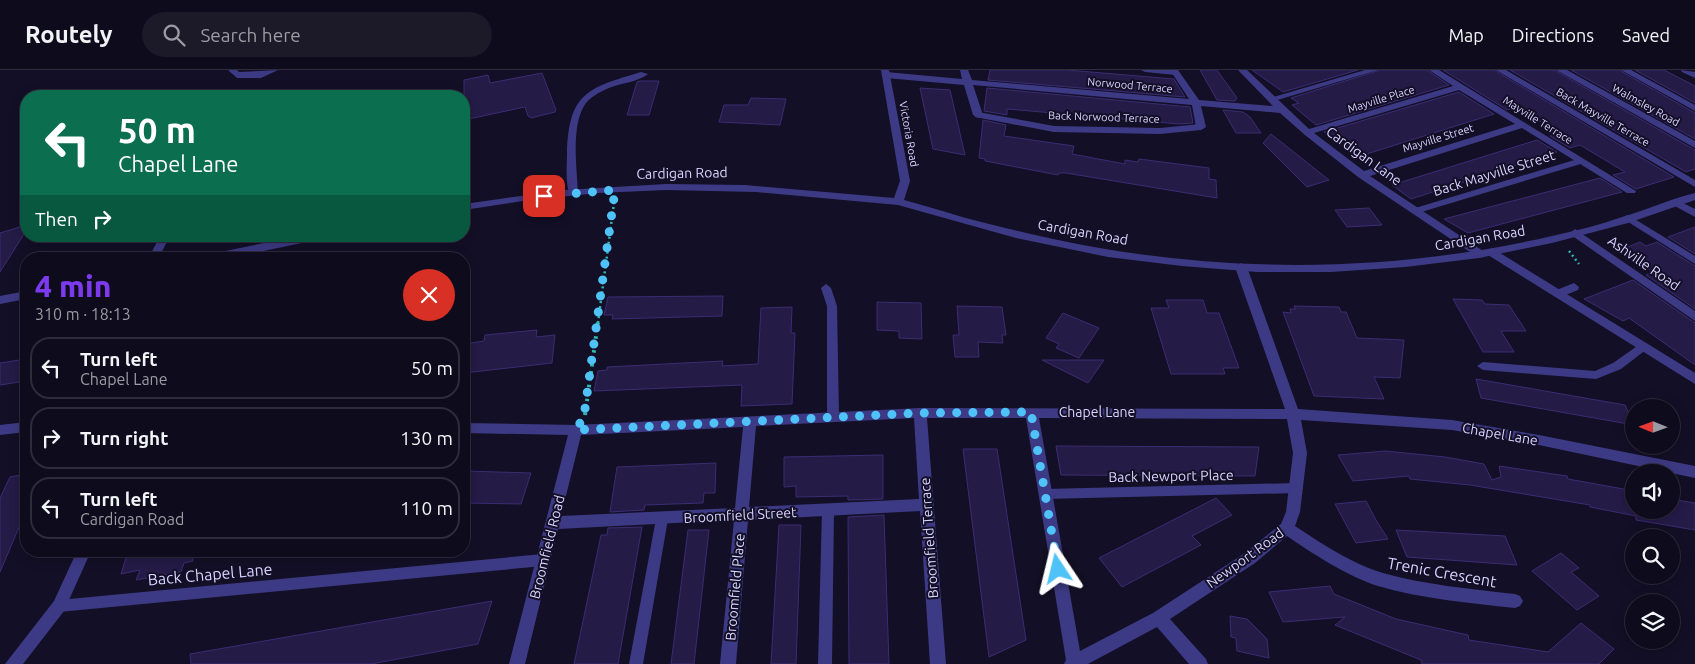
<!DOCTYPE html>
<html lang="en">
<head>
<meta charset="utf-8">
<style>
  body { margin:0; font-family:Ubuntu,sans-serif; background:#1c1929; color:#f1f3f6; height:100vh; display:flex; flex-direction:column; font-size:19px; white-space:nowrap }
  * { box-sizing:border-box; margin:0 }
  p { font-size:16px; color:#9b9ba3 }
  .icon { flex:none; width:28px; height:28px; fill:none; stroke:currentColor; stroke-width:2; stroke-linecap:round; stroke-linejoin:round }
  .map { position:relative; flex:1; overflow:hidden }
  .panel { position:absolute; left:20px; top:182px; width:450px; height:305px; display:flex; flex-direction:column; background:#0e0b1c; border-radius:20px; box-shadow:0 2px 12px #0003,0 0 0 1px #2e2b3b }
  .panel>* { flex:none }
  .guide { position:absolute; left:20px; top:20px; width:450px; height:152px; border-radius:20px; box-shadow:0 2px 12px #0003,0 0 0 1px #2e2b3b; background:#0b6e4f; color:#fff; overflow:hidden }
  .needle { width:32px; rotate:271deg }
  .tools { position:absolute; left:1625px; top:329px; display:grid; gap:10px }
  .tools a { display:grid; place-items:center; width:55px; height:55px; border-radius:50%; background:#0e0b1c; box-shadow:0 2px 12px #0003,0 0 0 1px #2e2b3b; font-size:25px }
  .pin { position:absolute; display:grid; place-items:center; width:42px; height:42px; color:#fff; margin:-21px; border-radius:10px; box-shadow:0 2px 8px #0006 }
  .me { position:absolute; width:55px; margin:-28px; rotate:350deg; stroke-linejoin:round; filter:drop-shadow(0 0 4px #0008) }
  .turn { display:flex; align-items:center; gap:18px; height:105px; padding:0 15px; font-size:22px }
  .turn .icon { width:65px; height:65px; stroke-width:2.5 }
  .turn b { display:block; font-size:35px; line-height:42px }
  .then { display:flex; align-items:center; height:48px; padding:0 15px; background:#0003; gap:10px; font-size:19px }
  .round { display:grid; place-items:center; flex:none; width:52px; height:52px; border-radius:26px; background:#1c1929 }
  .summary { display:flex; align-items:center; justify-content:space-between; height:85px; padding:0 15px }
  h1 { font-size:30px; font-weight:800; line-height:38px; color:#7c3aed }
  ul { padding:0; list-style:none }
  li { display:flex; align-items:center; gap:15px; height:62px; margin:0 10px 8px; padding:0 5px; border:2px solid #2e2b3b; border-radius:20px }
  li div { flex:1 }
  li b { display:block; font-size:19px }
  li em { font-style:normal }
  header { display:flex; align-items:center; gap:30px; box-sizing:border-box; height:70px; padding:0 25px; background:#0e0b1c; border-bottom:1px solid #2e2b3b }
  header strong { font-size:24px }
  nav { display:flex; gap:28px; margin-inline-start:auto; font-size:18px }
  .search { width:350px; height:45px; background:#1c1929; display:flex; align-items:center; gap:12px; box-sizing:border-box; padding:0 18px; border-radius:28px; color:#9b9ba3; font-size:19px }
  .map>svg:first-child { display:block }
  .building { fill:#241b47; stroke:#3b2d73 }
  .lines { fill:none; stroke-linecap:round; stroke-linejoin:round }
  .path-far1 { stroke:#2fb8b0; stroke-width:2.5; stroke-dasharray:2 3; stroke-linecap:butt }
  .path { stroke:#2fb8b0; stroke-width:4; stroke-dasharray:2.5 4.5; stroke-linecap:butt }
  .service { fill:#3d3a85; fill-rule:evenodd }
  .minor { fill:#3d3a85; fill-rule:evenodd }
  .tertiary { fill:#3d3a85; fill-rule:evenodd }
  .route { stroke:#4fc3f7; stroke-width:9; stroke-dasharray:0 16.2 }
  .labels { text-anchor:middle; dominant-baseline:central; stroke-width:4; stroke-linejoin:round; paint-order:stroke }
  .far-street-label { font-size:11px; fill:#d9d4ff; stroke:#130f26 }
  .street-label { font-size:14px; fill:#d9d4ff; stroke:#130f26 }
  .near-street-label { font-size:16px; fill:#d9d4ff; stroke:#130f26 }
</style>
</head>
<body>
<header>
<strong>Routely</strong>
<div class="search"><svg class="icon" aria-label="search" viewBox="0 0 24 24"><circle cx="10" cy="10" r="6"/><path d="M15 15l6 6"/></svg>Search here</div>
<nav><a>Map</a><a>Directions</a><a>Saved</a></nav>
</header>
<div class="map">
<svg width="1695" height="594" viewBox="0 0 1695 594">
  <rect width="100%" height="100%" fill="#130f26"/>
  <g class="building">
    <polygon points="990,0 1067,0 1174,9 1185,27 988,10"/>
    <polygon points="1200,0 1217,0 1237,28 1235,31 1217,30"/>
    <polygon points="1252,0 1358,0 1283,22"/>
    <polygon points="1380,0 1427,0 1449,15 1316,55 1292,35 1299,33 1291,28"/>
    <polygon points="1443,0 1494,0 1674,107 1636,119 1613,105 1625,102 1580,75 1570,78 1550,66 1559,63 1516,37 1507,40"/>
    <polygon points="1510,0 1554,0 1695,80 1695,99 1686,102"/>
    <polygon points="1571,0 1619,0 1695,43 1695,69"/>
    <polygon points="1635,0 1664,0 1695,16 1695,33"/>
    <polygon points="542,3 556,40 555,42 531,48 528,46 525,37 464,50 464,10 488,5 490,13"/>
    <polygon points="640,11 659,11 649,45 627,45 637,12"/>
    <polygon points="920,18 950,20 965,85 933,79"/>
    <polygon points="987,18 1190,37 1193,53 1179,54 1007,39 1007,45 984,41"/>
    <polygon points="1459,22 1494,44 1357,87 1324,62"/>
    <polygon points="751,28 786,29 780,55 719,52 724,35 748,35"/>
    <polygon points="1223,40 1243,42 1250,47 1261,63 1236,63"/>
    <polygon points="983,50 1006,55 1004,66 1074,76 1072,84 1125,94 1125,90 1138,92 1139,89 1209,98 1209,109 1216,110 1217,128 1066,103 1059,103 1058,105 985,91 985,89 979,88"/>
    <polygon points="1271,64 1329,110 1307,117 1263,73"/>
    <polygon points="1537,70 1557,82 1411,129 1392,115"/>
    <polygon points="1600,108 1622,122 1468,163 1444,149"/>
    <polygon points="1369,138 1382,155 1347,157 1335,140"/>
    <polygon points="26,155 26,161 0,202 0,163"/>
    <polygon points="1695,157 1695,184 1668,167"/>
    <polygon points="1640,172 1646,176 1657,172 1695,196 1695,239 1646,205 1653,202 1620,180"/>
    <polygon points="1633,210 1695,253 1695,295 1629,248 1623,251 1584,229"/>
    <polygon points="723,226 722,246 612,249 613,245 604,245 608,227"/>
    <polygon points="1453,229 1482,230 1485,234 1509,235 1526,261 1501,261 1514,282 1483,282"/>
    <polygon points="1166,230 1203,230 1207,243 1219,243 1239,298 1223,298 1225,304 1171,304 1151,238 1169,238"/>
    <polygon points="877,232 921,233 922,269 899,268 899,261 877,260"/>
    <polygon points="957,236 1002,237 1006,265 1002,265 1003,273 978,272 979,287 955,287 953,265 959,265"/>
    <polygon points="1294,236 1339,237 1341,242 1346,242 1357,268 1404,270 1400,308 1374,307 1384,329 1314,326 1283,242 1291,243 1290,239 1296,239"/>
    <polygon points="792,237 791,263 795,263 792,334 741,336 742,315 594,321 598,301 607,300 607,297 723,291 722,296 758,294 761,238"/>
    <polygon points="1063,243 1099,258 1079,288 1056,278 1059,274 1046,268"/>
    <polygon points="537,260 536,267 555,265 552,293 464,303 464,274 484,271 485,265"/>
    <polygon points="26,289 26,311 0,315 0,293"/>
    <polygon points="1042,290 1104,290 1088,313"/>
    <polygon points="1476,309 1625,335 1634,355 1481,328"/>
    <polygon points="1056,376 1259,377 1255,406 1061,405"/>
    <polygon points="963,379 997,379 1026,570 989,587"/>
    <polygon points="1386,381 1445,387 1484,394 1492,410 1501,407 1499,396 1567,406 1568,409 1629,420 1634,434 1634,440 1637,442 1637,440 1671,440 1671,429 1695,433 1695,460 1636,450 1636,446 1590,437 1590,435 1470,415 1410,409 1409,406 1353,411 1338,385"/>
    <polygon points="883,385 883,429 848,430 848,426 796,427 796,416 784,417 784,387"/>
    <polygon points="716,393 715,423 704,423 703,433 645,435 644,440 610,442 617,397"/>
    <polygon points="464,401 531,403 521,434 464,433"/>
    <polygon points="26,404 26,441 0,502 0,428 10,407"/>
    <polygon points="1216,428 1232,445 1192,466 1201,475 1122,517 1099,488"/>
    <polygon points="1366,431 1376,450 1388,469 1356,473 1335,434"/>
    <polygon points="884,445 889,594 849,594 848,447"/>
    <polygon points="779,455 801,455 796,594 771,594"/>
    <polygon points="642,457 618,594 574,594 601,465 607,465 608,458"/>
    <polygon points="688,460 709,460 694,594 671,594"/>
    <polygon points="1396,460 1505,466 1517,495 1407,487"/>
    <polygon points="128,481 192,481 193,491 184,493 181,502 136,510 140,500 121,504"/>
    <polygon points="1561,483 1579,498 1571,502 1599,526 1577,540 1532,501"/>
    <polygon points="1330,516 1334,524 1396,549 1468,565 1469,570 1548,582 1581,553 1614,579 1599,594 1422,594 1421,590 1335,555 1345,547 1283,552 1269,522"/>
    <polygon points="492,531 478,574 371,594 191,594 190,584"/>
    <polygon points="1230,546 1247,549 1267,569 1269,588 1237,581 1236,568 1231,567"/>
  </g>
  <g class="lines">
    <g class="path-far1">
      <polyline points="1569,181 1579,194"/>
      <polyline points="598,253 614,133"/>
    </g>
    <polyline class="path" points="585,345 598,252"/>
    <g class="service">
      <polygon points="1141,0 1170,0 1180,3 1176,5 1145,2"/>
      <polygon points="1365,0 1378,0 1274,31 1271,31 1267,29"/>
      <polygon points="1496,0 1506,0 1695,110 1695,117"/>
      <polygon points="1621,0 1631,0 1695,35 1695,41"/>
      <path d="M641,2l7,2c-10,8 -27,9 -39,14 -9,4 -20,9 -25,18 -13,22 -7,62 -6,87l-2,2h-6c-5,-11 -3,-30 -3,-42 2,-61 21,-65 74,-81z"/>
      <polygon points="978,42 1054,56 1160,58 1201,54 1205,57 1201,60 1160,64 1054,62 975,47 975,43"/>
      <polygon points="1581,88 1585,91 1584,93 1418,143 1415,144 1410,141 1412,139"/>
      <polygon points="1628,145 1695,186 1695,194 1625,150 1623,148 1625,146"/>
      <polygon points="160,166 170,166 158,189 148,189"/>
      <polygon points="1574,213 1579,217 1578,220 1558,228 1553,224 1554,221"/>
      <polygon points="826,214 831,218 837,236 839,347 837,350 829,350 827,347 827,236 821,218"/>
      <polygon points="1643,272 1649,276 1647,279 1621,299 1596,309 1483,300 1477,296 1483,292 1595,301 1613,293"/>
      <polygon points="1297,413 1301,414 1303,418 1301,422 1297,423 1045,429 1041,428 1039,424 1041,420 1045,419"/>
      <polygon points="828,435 833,436 834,440 832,594 818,594 822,440 823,436"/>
      <polygon points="662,443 667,445 668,449 643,594 629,594 656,449 657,445"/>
      <polygon points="543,484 548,486 550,490 548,494 543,496 59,542 54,541 52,536 54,531 59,530"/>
    </g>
    <g class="minor">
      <polygon points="228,0 237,0 239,2 278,0 261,8 237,8"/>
      <path d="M960,0h8l4,10 217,19 -19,-29h8l21,30 74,6 -35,-36h9l62,59 144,-43 -24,-16h10l197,121 -1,2h-8l-105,-65 -152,48 113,75 2,3 -2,3 -4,1 -121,-81 -53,-42 -25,-22 -79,-7 5,21 -5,3 -5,-3 -4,-22 -219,-20 10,30 -5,3 -5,-3 -9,-30 -78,-7 -4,-3 4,-3 76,7zM1459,20l56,34 -151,47 -50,-38z"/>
      <polygon points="1556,0 1567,0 1695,71 1695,78"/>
      <polygon points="1681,0 1695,2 1695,8 1682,2"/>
      <polygon points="1677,130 1695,139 1695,147 1673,135 1672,133 1673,131"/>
      <polygon points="1575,159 1695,241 1695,251 1571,165 1570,163"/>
      <polygon points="1492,178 1695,303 1695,314 1488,185 1486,182"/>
      <path d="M1241,193l6,4 51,142 154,11 87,15 156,31v12l-156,-33 -87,-15 -151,-10 6,33 -7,59 -5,14c24,16 59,39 88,47 43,12 88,16 132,21l5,2 3,5 -3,5 -5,2c-45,-5 -93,-9 -137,-22 -29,-9 -65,-32 -91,-50l-32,27 -85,56 36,40 2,5h-19l-32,-37 -69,37h-24l2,-4 -40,-242h-99l19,246h-16l-10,-153 -172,9 -12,144h-16l14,-144 -176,9 -33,135h-16l59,-229 -104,-2v-10l112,2 344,-17 365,1 -50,-142zM914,348l5,81 -170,8 7,-81zM1039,348l248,1 6,34 -7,59 -5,12 -36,29 -92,60 -73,38zM743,357l-8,81 -174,8 20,-81z"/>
      <polygon points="26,352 26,362 0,365 0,355"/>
      <polygon points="77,481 91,481 64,541 23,594 5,594 54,531"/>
    </g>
    <g class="tertiary">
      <path d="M881,0h8l21,111 -6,19c19,5 39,11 58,17 42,11 84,21 126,29 153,28 313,25 464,-10 23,-5 47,-11 70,-19 24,-7 48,-18 73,-24v7l-67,23 -76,20 -73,15 -74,9 -74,5h-74l-75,-6 -74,-9 -92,-19 -118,-33 -142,-13 -90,-2 -68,3 -68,7 -66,10v-6l100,-14 102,-6 79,1 149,13 6,-17z"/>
      <polygon points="298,166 321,166 316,170 225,189 201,189 206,185"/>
      <polygon points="26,221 26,229 0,234 0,226"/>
    </g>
  </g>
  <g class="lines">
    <polyline class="route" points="544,126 615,120 584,346 576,360 920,343 1031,342 1058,499"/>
  </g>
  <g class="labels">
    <g class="far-street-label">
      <text transform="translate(1130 15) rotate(5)">Norwood Terrace</text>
      <text transform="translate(1381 29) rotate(-17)">Mayville Place</text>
      <text transform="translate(1646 35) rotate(29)">Walmsley Road</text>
      <text transform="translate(1104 47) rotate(2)">Back Norwood Terrace</text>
      <text transform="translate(1603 47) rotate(30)">Back Mayville Terrace</text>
      <text transform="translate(1538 50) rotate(32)">Mayville Terrace</text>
      <text transform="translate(909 64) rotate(80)">Victoria Road</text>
      <text transform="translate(1438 68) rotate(-17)">Mayville Street</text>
    </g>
    <g class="street-label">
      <text transform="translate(1364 86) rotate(36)">Cardigan Lane</text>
      <text transform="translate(682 103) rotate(-1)">Cardigan Road</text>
      <text transform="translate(1494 103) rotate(-17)">Back Mayville Street</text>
      <text transform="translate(1083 162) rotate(10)">Cardigan Road</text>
      <text transform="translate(1480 168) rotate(-10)">Cardigan Road</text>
      <text transform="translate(1644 193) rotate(35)">Ashville Road</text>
      <text x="1097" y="342">Chapel Lane</text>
      <text transform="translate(1500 364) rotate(10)">Chapel Lane</text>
      <text transform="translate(1171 406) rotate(-1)">Back Newport Place</text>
      <text transform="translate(740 445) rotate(-3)">Broomfield Street</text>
      <text transform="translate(929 468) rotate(-94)">Broomfield Terrace</text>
      <text transform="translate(547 477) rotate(-76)">Broomfield Road</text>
      <text transform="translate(1245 488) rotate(-36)">Newport Road</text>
      <text transform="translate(735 517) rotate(-85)">Broomfield Place</text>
    </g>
    <g class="near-street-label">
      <text transform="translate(1442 502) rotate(10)">Trenic Crescent</text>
      <text transform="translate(210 504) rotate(-5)">Back Chapel Lane</text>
    </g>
  </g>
</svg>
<div class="tools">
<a><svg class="needle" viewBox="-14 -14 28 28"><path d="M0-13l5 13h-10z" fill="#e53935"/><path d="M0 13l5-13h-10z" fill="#9b9ba3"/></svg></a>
<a><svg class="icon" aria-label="sound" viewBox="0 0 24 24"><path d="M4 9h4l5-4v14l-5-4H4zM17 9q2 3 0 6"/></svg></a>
<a><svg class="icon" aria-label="search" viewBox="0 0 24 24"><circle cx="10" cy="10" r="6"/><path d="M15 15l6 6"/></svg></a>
<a><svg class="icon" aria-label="layers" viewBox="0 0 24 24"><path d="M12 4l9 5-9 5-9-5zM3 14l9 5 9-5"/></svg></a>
</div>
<div class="pin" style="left:544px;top:126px;background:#d93025"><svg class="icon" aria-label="arrive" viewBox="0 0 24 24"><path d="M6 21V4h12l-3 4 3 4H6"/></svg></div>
<svg class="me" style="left:1058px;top:499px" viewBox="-20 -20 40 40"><path d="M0-17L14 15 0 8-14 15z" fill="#4fc3f7" stroke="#fff" stroke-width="4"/></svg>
<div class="guide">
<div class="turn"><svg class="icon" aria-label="left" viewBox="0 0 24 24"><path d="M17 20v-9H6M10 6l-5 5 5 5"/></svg><div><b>50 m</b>Chapel Lane</div></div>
<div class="then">Then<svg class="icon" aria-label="right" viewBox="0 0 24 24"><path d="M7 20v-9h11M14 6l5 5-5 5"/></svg></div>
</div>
<section class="panel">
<div class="summary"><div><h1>4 min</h1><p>310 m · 18:13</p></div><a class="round" style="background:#d93025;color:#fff"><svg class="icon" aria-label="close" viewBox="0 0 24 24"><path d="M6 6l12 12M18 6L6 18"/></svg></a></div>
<ul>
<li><svg class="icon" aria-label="left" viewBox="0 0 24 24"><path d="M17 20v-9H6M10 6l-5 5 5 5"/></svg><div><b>Turn left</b><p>Chapel Lane</p></div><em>50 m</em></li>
<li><svg class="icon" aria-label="right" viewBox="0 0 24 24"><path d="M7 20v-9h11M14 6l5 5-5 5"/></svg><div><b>Turn right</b></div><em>130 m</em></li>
<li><svg class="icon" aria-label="left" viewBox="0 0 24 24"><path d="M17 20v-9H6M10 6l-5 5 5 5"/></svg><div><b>Turn left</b><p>Cardigan Road</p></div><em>110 m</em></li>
</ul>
</section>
</div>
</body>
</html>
